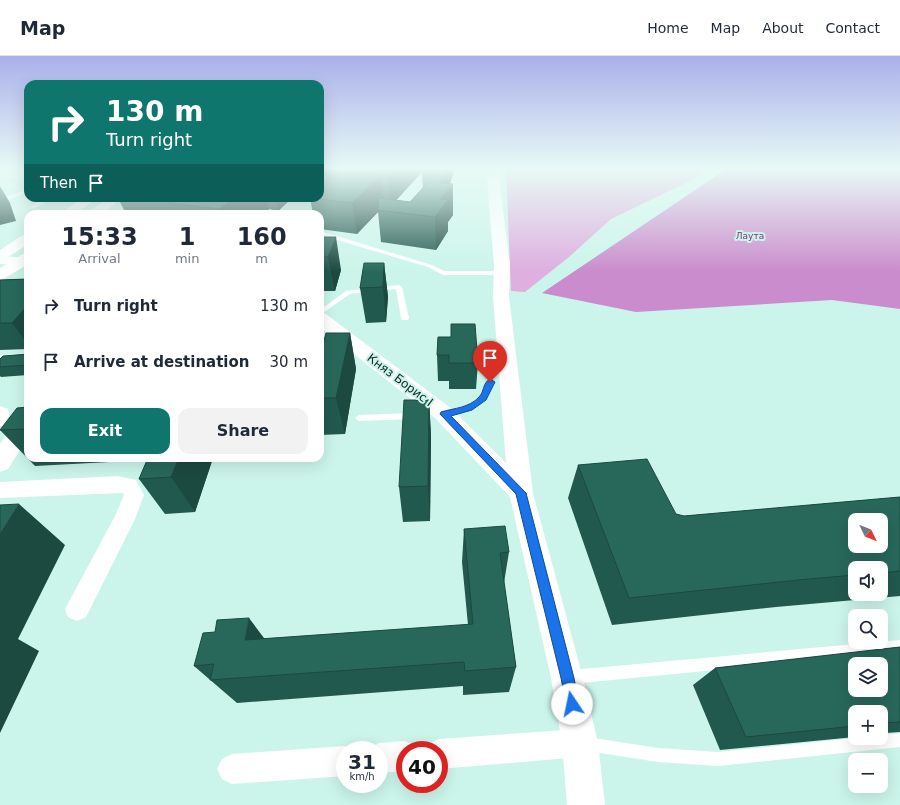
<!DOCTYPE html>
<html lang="en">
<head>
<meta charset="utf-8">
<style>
  body { margin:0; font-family:"DejaVu Sans",sans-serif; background:#f2f2f3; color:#1f2937; height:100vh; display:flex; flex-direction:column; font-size:15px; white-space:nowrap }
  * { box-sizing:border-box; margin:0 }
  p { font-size:13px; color:#747a83 }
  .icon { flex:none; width:22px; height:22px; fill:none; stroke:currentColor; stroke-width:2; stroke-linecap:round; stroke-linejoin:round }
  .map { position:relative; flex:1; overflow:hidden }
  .side { position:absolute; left:24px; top:154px; width:300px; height:252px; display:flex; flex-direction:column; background:#fff; border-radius:12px; box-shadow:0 4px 16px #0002 }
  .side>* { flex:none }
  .banner { position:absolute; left:24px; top:24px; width:300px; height:122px; border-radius:12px; box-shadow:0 4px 16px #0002; background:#0f766e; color:#fff; overflow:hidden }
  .needle { width:26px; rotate:133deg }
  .controls { position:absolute; left:848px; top:457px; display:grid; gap:8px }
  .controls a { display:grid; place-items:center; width:40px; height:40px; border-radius:8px; background:#fff; box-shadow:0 4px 16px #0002; font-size:20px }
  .speed { position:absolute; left:336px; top:685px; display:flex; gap:8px; font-size:20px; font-weight:700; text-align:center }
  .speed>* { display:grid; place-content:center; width:52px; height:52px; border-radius:50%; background:#fff; box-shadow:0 4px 16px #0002; line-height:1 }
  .speed small { font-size:10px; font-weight:400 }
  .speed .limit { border:6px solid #d22; background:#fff; color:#111 }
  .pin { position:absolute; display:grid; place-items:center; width:34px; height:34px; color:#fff; margin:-41px -17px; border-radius:50% 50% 50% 0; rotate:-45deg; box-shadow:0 0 4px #0007 }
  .pin .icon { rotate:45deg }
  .me { position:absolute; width:44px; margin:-22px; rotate:349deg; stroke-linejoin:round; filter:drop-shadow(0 0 3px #0008) }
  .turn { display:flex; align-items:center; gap:14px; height:84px; padding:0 16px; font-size:18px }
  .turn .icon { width:52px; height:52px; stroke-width:2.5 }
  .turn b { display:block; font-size:28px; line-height:34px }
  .then { display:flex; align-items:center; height:38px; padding:0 16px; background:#0003; gap:8px; font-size:15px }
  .eta { display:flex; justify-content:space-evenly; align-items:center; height:68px; text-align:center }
  .eta b { font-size:24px; font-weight:700; line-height:28px }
  .primary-button { display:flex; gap:8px; margin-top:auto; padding:8px 16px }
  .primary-button a { flex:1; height:46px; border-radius:12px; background:#0f766e; color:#fff; font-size:16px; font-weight:700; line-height:46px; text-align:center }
  .primary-button a+a { background:#f2f2f3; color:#1f2937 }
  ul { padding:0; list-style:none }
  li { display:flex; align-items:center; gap:12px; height:56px; padding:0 16px }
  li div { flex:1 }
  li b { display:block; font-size:15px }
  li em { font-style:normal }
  header { display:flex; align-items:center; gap:24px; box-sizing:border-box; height:56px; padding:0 20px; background:#fff; border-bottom:1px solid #e0e1e3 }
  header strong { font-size:19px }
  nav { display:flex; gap:22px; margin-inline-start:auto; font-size:14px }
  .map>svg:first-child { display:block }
  .green { fill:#deafdf }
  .forest { fill:#ca8ccc }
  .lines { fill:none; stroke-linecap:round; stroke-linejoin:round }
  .service { fill:#fff; fill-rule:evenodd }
  .minor { fill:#fff; fill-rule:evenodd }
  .tertiary { fill:#fff; fill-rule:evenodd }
  .primary { fill:#fff; fill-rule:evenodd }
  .wall { fill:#22594e; fill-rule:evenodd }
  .shaded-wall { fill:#1c4940 }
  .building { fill:#28685b; stroke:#1c4940; fill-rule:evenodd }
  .route { fill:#1a73e8; stroke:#114b97 }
  .labels { text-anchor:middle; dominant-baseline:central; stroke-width:4; stroke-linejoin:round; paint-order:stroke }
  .far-park-label { font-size:9px; fill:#7a307f; stroke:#cbf5ea }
  .near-street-label { font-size:12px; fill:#142420; stroke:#cbf5ea }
</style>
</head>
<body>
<header>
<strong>Map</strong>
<nav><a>Home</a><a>Map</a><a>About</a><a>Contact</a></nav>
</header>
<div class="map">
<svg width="900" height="749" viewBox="0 0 900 749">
  <rect width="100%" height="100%" fill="#cbf5ea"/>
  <polygon class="green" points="506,112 710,112 700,120 611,163 569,201 525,236 511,235"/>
  <polygon class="forest" points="728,112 900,112 900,253 832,244 636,256 542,237"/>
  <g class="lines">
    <g class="service">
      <polygon points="28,114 28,117 16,122 0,121 0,119 15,120"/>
      <polygon points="28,133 28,136 0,147 0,143"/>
      <polygon points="46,142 53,142 35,152 30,151"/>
      <polygon points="146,142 152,142 132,156 107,158 128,154"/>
      <polygon points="320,175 432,209 444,215 502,215 505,217 502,219 443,219 428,211 320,179"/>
      <polygon points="399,229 402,231 409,262 408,264 402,264 401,262 396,233 350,238 320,259 320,254 346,235"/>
      <polygon points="28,297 28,301 0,303 0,299"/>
      <path d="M490,323l4,3c-12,28 -22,29 -50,35l-3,-1 -1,-2 1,-2 29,-8 9,-8 8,-16z"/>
      <polygon points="0,350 8,353 9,360 3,369 0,370"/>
      <polygon points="414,357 418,360 414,363 359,365 355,362 359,359"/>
      <polygon points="900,584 900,596 571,628 566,626 564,621 566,616 571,614"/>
      <polygon points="900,677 900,691 718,710 658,706 587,695 582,693 580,688 582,683 587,681 658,692 718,696 855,682 881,682 881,679"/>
    </g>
    <g class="minor">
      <polygon points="0,112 14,112 12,114 0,118"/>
      <polygon points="118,420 136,424 144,439 135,463 86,561 77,565 68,561 65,553 115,460 124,439 123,437 0,442 0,426"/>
      <polygon points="580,673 590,677 594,687 590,697 580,701 439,713 439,694 426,694 429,688 439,683"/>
      <polygon points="405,685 415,690 417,694 405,694 405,715 379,717 379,694 368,694 369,692 379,687"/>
      <polygon points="345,690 354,694 345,694 345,720 232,728 222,723 217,713 222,703 232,698"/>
    </g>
    <g class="tertiary">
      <polygon points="486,112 498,112 510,209 509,241 533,437 583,622 598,687 605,749 567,749 562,687 551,622 510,441 436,363 320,271 320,257 326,258 452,353 506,407 493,241 494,209"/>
      <polygon points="0,200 28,202 28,210 0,208"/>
      <polygon points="28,355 28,381 8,413 0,416 0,388 20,358"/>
    </g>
    <g class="primary">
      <polygon points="82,142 97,142 75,158 60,158"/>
      <polygon points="108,142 123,142 101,158 86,158"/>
      <polygon points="28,178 28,188 5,203 0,204 0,194 23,179"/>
      <polygon points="28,197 28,208 5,222 0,224 0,212 23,198"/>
    </g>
  </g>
  <g class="wall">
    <path d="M320,112h135l-5,16 3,31 -5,7v9l-12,19 -55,-8 -3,-30 -21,22 -37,-5v-15h-7l-3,-16h10zM422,116l1,16 -13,14 -14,-2z"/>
    <polygon points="118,142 292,142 278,155 269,153 264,158 126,158"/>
    <polygon points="320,181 341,214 335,235 320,235"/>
    <polygon points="384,207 388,241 386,266 366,267 360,232"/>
    <polygon points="28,223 28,293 0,294 0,224"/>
    <polygon points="350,277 356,313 345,378 320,379 320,300"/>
    <polygon points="438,281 478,307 476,333 449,333 449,325 438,325 437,299"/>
    <polygon points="28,298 28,319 1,321 0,320 0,303"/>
    <polygon points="429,344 431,380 430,465 403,466 399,431"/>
    <polygon points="28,351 28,402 213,402 195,456 165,458 139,423 147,404 35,410 0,374"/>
    <path d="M578,409l98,49 8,2 216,-19v99l-124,11 -164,18 -44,-127zM855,512h26v26h-26z"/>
    <polygon points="464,473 509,496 504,527 516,611 509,636 463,639 463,630 237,647 194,610 215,576 265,583 468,569 462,506"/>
    <polygon points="900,591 900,676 885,677 881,679 881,656 855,656 855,681 720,694 693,629 715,612"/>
  </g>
  <g class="shaded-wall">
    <polygon points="396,112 422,112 422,116 391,150 388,120"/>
    <polygon points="445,112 455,112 447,135 453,128 453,159 448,166 448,175 436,194 435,161 440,127"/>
    <polygon points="381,119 384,149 378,154 378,156 357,178 352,147"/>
    <polygon points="0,130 10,147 16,165 0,169"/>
    <polygon points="235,142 266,142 269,153 264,158 221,158 219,153"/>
    <polygon points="275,142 292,142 278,155"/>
    <polygon points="336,181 341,214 335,235 328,201"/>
    <polygon points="384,207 388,241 386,266 383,231"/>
    <polygon points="28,249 28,288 12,267"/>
    <polygon points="350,277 356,313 345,378 336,342"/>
    <polygon points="429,344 431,380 430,465 428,430"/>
    <polygon points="179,402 213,402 195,456 171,421"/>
    <polygon points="19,448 65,489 18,583 39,595 0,677 0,478"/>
    <polygon points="249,562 270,590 245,584"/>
  </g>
  <g class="building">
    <polygon points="321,112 396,112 388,120 381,119 352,147 313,142 320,142 320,132 342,114"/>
    <polygon points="438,112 445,112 440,127 453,128 441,143 448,144 435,161 378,154 379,142 410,146 441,112"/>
    <polygon points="170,142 235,142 219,153 168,147 174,143 170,143"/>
    <polygon points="320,181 336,181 328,201 320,201"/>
    <polygon points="364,207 384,207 383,231 360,232"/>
    <polygon points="28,223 28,249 12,267 0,267 0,224"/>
    <polygon points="451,268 475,268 478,307 449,307 449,299 437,299 438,281 451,281"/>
    <polygon points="326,277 350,277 336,342 320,342 320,300"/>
    <polygon points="28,298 28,309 0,311 0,303 3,300"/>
    <polygon points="404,344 429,344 428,430 399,431"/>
    <polygon points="28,351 28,373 0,374 17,352"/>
    <polygon points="148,402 179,402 171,421 139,423"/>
    <path d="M647,403l29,55 8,2 216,-19v74l-19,2v-5h-26v7l-47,4 -179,19 -51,-133zM855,464h26v26h-26z"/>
    <polygon points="19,448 0,478 0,449"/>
    <polygon points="505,470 509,496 500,497 516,611 465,615 464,606 210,624 214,608 194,610 203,577 215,576 217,564 249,562 245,584 473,568 464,473"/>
    <path d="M900,591v75l-19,1v-11h-26v14l-109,11 -31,-69zM855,608h26v26h-26z"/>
  </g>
  <linearGradient id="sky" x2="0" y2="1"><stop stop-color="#a9b0ea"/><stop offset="0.52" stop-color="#e8faf6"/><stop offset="1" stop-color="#e8faf6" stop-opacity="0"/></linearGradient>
  <rect width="900" height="216" fill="url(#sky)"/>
  <path class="route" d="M490,323l5,3 -9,18 -14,10 -21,6 75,77 48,185 5,26 -2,5 -5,2 -5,-2 -6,-31 -45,-184 -76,-80 1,-2c13,-4 28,-4 38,-15 5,-5 4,-15 11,-18z"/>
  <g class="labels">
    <g class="far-park-label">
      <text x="750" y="180">Лаута</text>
    </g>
    <g class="near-street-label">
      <text transform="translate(400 324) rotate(37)">Княз Борис I</text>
    </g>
  </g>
</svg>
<div class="controls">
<a><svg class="needle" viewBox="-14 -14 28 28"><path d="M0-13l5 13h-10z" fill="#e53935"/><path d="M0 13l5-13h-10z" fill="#747a83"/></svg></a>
<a><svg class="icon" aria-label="sound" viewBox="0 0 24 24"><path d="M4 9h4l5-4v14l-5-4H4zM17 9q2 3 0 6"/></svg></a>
<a><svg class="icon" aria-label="search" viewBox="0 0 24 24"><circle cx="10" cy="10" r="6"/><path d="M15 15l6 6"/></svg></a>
<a><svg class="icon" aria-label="layers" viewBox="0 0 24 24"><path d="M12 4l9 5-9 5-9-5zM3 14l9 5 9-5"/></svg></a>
<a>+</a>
<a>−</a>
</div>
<div class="speed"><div>31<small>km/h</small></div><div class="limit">40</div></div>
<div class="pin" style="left:490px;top:326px;background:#d93025"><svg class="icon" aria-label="arrive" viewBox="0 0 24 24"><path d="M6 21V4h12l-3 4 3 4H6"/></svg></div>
<svg class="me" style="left:572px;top:648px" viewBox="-20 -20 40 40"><circle r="19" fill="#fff"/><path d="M0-13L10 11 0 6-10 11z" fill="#1a73e8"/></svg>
<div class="banner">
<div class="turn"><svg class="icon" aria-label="right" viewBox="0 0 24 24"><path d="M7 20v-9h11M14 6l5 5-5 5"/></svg><div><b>130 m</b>Turn right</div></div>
<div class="then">Then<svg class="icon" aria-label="arrive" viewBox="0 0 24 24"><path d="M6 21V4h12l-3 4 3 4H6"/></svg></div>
</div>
<section class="side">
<div class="eta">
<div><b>15:33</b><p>Arrival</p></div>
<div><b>1</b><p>min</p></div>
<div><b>160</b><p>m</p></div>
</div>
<ul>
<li><svg class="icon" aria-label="right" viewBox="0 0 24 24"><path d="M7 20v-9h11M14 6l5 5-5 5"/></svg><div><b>Turn right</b></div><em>130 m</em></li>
<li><svg class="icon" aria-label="arrive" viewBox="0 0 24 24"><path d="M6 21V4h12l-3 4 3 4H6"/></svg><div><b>Arrive at destination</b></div><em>30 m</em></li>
</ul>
<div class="primary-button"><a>Exit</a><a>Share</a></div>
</section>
</div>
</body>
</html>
